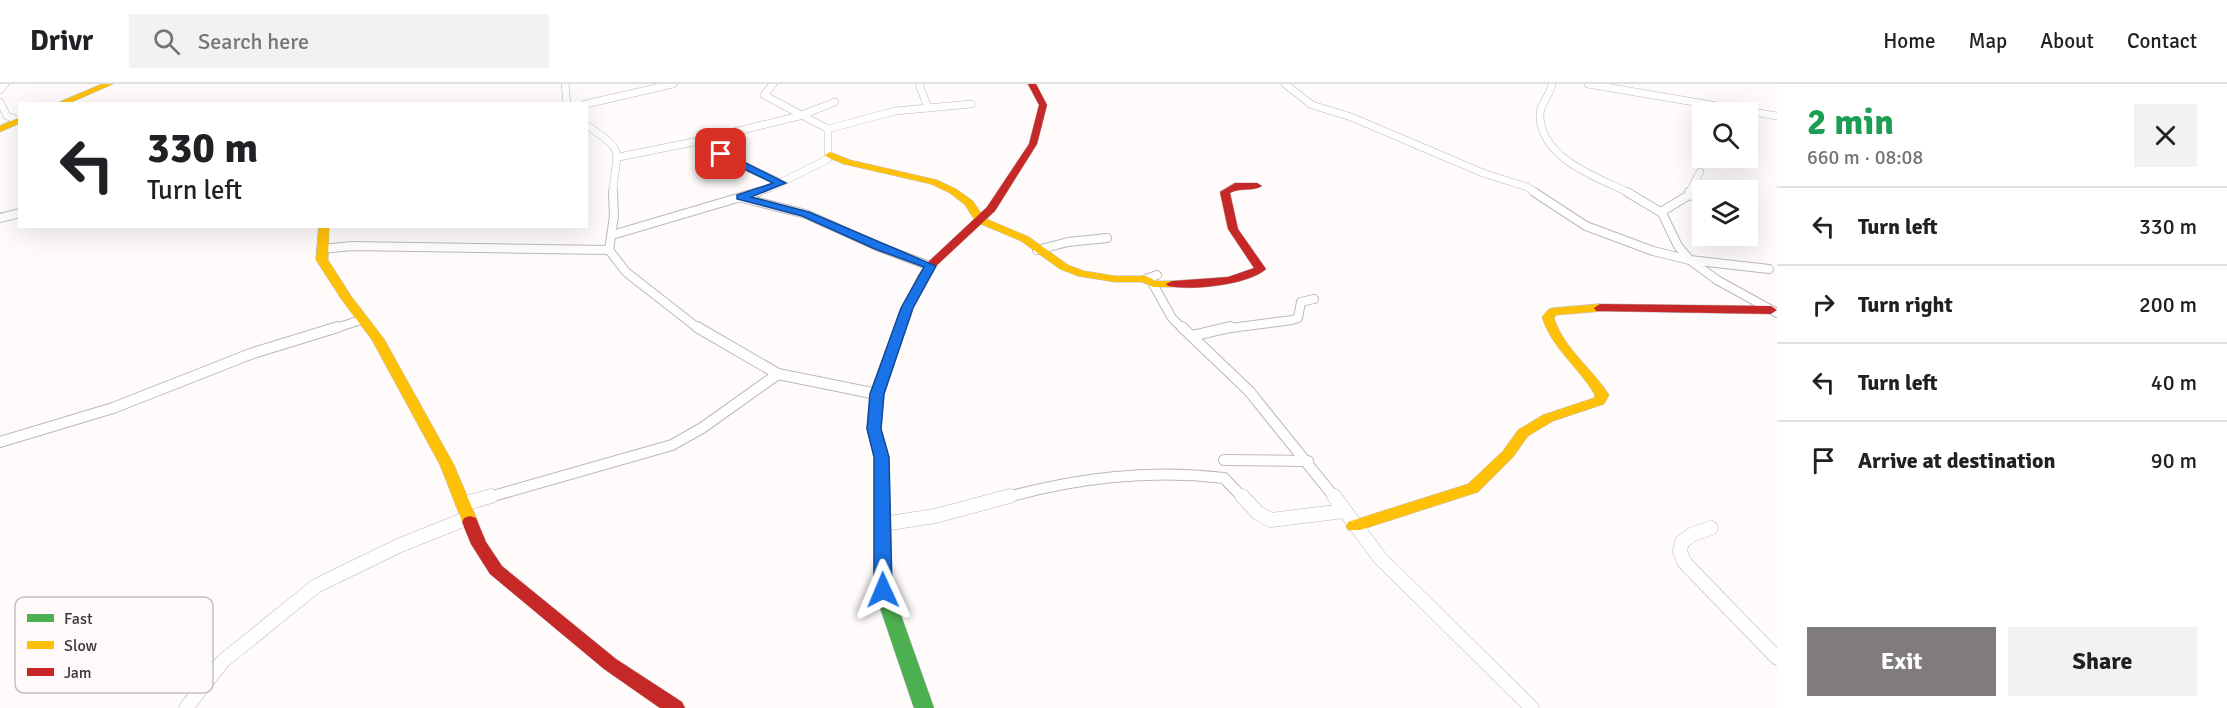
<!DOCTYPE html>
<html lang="en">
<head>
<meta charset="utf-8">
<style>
  body { margin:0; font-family:Signika,sans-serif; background:#f2f2f2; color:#202124; height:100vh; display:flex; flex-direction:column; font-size:22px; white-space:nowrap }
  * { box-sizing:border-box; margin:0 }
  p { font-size:20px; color:#757577 }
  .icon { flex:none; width:33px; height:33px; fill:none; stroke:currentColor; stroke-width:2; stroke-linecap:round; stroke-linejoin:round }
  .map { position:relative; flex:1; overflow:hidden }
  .drawer { display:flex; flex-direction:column; background:#fff; width:450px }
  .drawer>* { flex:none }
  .guide { position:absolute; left:18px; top:18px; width:570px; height:126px; border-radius:0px; box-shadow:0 6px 24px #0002; background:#fff; color:#202124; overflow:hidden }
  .controls { position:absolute; left:1692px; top:18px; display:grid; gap:12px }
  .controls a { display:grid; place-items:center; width:66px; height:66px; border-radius:0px; background:#fff; box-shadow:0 6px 24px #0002; font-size:30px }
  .pin { position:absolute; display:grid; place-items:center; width:51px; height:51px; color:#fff; margin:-26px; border-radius:12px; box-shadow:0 3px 9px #0006 }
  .me { position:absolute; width:66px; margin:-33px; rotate:359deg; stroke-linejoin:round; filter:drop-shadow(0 0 4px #0008) }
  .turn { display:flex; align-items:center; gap:21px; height:126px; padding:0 30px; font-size:27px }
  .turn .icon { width:78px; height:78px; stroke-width:2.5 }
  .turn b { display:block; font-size:42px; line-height:51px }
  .round { display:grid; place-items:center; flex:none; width:63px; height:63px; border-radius:0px; background:#f2f2f2 }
  .summary { display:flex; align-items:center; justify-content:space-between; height:102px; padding:0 30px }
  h1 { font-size:36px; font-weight:700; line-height:45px; color:#1e9e55 }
  .action { display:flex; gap:12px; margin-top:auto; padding:12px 30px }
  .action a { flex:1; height:69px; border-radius:0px; background:#807c7b; color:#fff; font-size:24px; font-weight:700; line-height:69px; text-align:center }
  .action a+a { background:#f2f2f2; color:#202124 }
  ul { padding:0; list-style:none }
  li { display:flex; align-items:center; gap:18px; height:78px; padding:0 30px; border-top:2px solid #e0e0e0 }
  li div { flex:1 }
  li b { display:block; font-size:22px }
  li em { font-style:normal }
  header { display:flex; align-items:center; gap:36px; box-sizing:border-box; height:84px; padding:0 30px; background:#fff; border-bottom:2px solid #e0e0e0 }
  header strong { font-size:28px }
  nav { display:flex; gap:33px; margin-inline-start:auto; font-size:21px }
  .search { width:420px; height:54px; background:#f2f2f2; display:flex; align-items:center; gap:15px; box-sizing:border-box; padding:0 21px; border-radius:0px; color:#757577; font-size:22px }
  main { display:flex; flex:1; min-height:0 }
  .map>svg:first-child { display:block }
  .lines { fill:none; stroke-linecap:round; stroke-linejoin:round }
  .street-far3-casing { stroke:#bcb9b8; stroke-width:8 }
  .street-far2-casing { stroke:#bcb9b8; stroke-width:10 }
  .street-far1-casing { stroke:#bcb9b8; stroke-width:12 }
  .street-casing { stroke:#bcb9b8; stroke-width:15 }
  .fast-casing { stroke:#bcb9b8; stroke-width:1 }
  .slow-casing { stroke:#bcb9b8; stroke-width:1 }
  .jam-casing { stroke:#bcb9b8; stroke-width:1 }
  .street-far3 { stroke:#fffefe; stroke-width:7 }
  .street-far2 { stroke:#fffefe; stroke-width:8 }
  .street-far1 { stroke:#fffefe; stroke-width:10 }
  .street { stroke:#fffefe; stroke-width:14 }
  .fast { fill:#4caf50; fill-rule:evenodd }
  .slow { fill:#ffc107; fill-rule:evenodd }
  .jam { fill:#c62828; fill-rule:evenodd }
  .route { fill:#1a73e8; stroke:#114b97; stroke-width:1.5 }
  .key { fill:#fffaf9; stroke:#c4c0bf; stroke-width:1.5 }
  .key-label { font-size:16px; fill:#3c3837 }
</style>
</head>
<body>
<header>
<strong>Drivr</strong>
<div class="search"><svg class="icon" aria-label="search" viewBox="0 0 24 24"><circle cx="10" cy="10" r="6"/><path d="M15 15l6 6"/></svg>Search here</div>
<nav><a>Home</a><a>Map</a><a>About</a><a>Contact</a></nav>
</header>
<main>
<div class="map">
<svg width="1777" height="624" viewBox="0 0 1777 624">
  <rect width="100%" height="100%" fill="#fefbfa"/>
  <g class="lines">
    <g class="street-far3-casing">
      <g id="street-far3">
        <polyline points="565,0 567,20"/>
        <polyline points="919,0 928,24"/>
        <polyline points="1285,0 1312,21 1351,33 1483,89 1527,103 1536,109"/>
        <path d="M1552,0c-1,11 -12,19 -12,30 -1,44 58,64 90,79"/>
        <polyline points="1588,0 1777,32"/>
        <polyline points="0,6 5,0"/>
        <polyline points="0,18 7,32 18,36"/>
        <polyline points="586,20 673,0"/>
        <path d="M586,41c43,28 29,24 27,68"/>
        <polyline points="828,45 895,27 971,20"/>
        <polyline points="705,55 799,32 835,18"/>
        <polyline points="619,73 708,55 729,75 781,99"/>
        <polyline points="753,109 770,104 828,75 828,45 764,11 773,0"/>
        <polyline points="1689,109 1700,88"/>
      </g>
    </g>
    <g class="street-far2-casing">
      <g id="street-far2">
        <polyline points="613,108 614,132 609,166 626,188 699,245"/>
        <polyline points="1534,108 1586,142 1653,167 1690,176 1717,196 1777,229"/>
        <polyline points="1627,108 1662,129 1678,162 1690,176 1769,185"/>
        <polyline points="1689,111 1702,114"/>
        <polyline points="742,114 806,130 879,163 930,182"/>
        <polyline points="1661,128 1689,111 1689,108"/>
        <polyline points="0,134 20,129"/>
        <polyline points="612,151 758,108"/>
        <polyline points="321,165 352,162 609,166"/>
        <polyline points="1037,166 1068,158 1107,154"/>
        <polyline points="1146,195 1157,191"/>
        <polyline points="1153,200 1172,234 1183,245"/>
        <polyline points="333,245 361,236"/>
        <polyline points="1223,245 1292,236 1298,234 1301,218 1314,215"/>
      </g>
    </g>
    <g class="street-far1-casing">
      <g id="street-far1">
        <polyline points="697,243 778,290 877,310"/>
        <polyline points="1182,243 1249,307 1335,414"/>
        <polyline points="1192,252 1230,243"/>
        <polyline points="0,358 113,324 253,269 338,243"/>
        <polyline points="1224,376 1308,377"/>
        <polyline points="486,414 672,361 702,344 778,290"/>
        <path d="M1004,414c73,-20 144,-29 220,-20l19,20"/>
      </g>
    </g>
    <g class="street-casing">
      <g id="street">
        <polyline points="1242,412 1258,429 1271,436 1344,427"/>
        <polyline points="1334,412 1380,474 1532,624"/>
        <polyline points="463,420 491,412"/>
        <polyline points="883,440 935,432 1010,412"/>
        <polyline points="1711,444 1693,450 1682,458 1680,467 1684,478 1777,574"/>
        <polyline points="186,624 223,577 316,502 398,462 468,434"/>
      </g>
    </g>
    <g class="fast-casing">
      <polygon id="fast" points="924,189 930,192 913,224 884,310 881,345 889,373 892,506 934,624 914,624 874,506 875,373 867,345 870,310 901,224 918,192"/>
    </g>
    <g class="slow-casing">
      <g id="slow">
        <polygon points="102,0 113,0 67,20 55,20"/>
        <polygon points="20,33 20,39 0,48 0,42"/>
        <polygon points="830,68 850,76 937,96 956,105 973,117 984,134 1029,153 1068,181 1084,187 1115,192 1146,192 1156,197 1172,197 1178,200 1172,203 1153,203 1143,198 1115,198 1078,192 1060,185 1021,157 976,138 965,121 950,109 931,100 844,80 827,73 825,71"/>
        <polygon points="319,142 329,142 328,176 351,212 384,255 454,381 478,438 476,442 464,442 440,381 372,256 342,216 316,176"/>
        <path d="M1600,220l6,4 -2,3 -48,4 -2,3c10,31 38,50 55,77l-5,9 -51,17 -25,15 -15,21 -35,35 -118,38h-12l-2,-4 2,-4 120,-38 35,-33 15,-21 25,-15 51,-17 1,-3c-16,-28 -43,-46 -53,-78l7,-8 4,-1z"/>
      </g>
    </g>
    <g class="jam-casing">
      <g id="jam">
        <polygon points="1028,0 1036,0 1047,21 1037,60 995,127 934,184 928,194 920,194 918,192 926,180 987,123 1029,60 1039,21"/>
        <path d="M1235,99h22l5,3c-9,6 -22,1 -32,7l8,36 28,40c-17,16 -75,22 -98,17l-2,-2 6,-3 56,-4 26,-9 -26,-39 -8,-37z"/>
        <polygon points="1600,220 1771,222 1777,226 1771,230 1596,227 1594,224"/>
        <polygon points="470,432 476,434 486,458 502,482 616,575 682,618 685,624 660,624 604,585 490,490 471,460 462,438 464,434"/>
      </g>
    </g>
    <use href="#street-far3" class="street-far3"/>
    <use href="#street-far2" class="street-far2"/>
    <use href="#street-far1" class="street-far1"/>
    <use href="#street" class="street"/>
    <use href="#fast" class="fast"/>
    <use href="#slow" class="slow"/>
    <use href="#jam" class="jam"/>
  </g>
  <polygon class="route" points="717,68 724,68 786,99 751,113 809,128 936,182 913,224 884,310 881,345 889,373 892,506 889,510 877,510 874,506 874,373 867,345 870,310 901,224 924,183 875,165 802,132 737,115 737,111 773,99 717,72"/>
  <rect x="15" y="513" width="198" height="96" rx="9" class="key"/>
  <rect x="27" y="530" width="27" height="8" fill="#4caf50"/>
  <rect x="27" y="557" width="27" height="8" fill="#ffc107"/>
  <rect x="27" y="584" width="27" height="8" fill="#c62828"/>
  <g class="key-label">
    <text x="64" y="540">Fast</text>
    <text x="64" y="567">Slow</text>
    <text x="64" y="594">Jam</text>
  </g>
</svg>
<div class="controls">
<a><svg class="icon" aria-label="search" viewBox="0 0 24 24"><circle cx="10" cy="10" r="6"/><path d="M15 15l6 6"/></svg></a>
<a><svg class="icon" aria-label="layers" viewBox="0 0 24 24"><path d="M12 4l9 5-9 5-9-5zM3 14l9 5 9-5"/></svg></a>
</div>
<div class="pin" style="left:721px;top:70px;background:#d93025"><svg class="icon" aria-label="arrive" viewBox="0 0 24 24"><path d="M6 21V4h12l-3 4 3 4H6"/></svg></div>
<svg class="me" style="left:883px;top:506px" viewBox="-20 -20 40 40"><path d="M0-17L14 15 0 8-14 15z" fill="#1a73e8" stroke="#fff" stroke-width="4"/></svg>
<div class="guide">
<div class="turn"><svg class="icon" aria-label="left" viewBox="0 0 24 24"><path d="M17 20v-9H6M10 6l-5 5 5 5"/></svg><div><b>330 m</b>Turn left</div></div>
</div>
</div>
<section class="drawer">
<div class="summary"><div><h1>2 min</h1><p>660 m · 08:08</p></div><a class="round"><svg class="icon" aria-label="close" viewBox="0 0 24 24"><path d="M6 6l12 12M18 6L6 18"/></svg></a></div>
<ul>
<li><svg class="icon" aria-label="left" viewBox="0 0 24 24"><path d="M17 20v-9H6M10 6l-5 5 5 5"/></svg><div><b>Turn left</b></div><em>330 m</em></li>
<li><svg class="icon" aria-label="right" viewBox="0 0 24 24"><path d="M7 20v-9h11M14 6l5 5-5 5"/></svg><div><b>Turn right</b></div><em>200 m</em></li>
<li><svg class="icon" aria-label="left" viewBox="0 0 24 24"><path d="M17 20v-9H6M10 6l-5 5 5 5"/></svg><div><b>Turn left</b></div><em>40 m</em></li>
<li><svg class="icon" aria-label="arrive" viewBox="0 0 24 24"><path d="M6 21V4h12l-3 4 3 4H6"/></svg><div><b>Arrive at destination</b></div><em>90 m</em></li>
</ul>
<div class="action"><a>Exit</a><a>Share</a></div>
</section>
</main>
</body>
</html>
